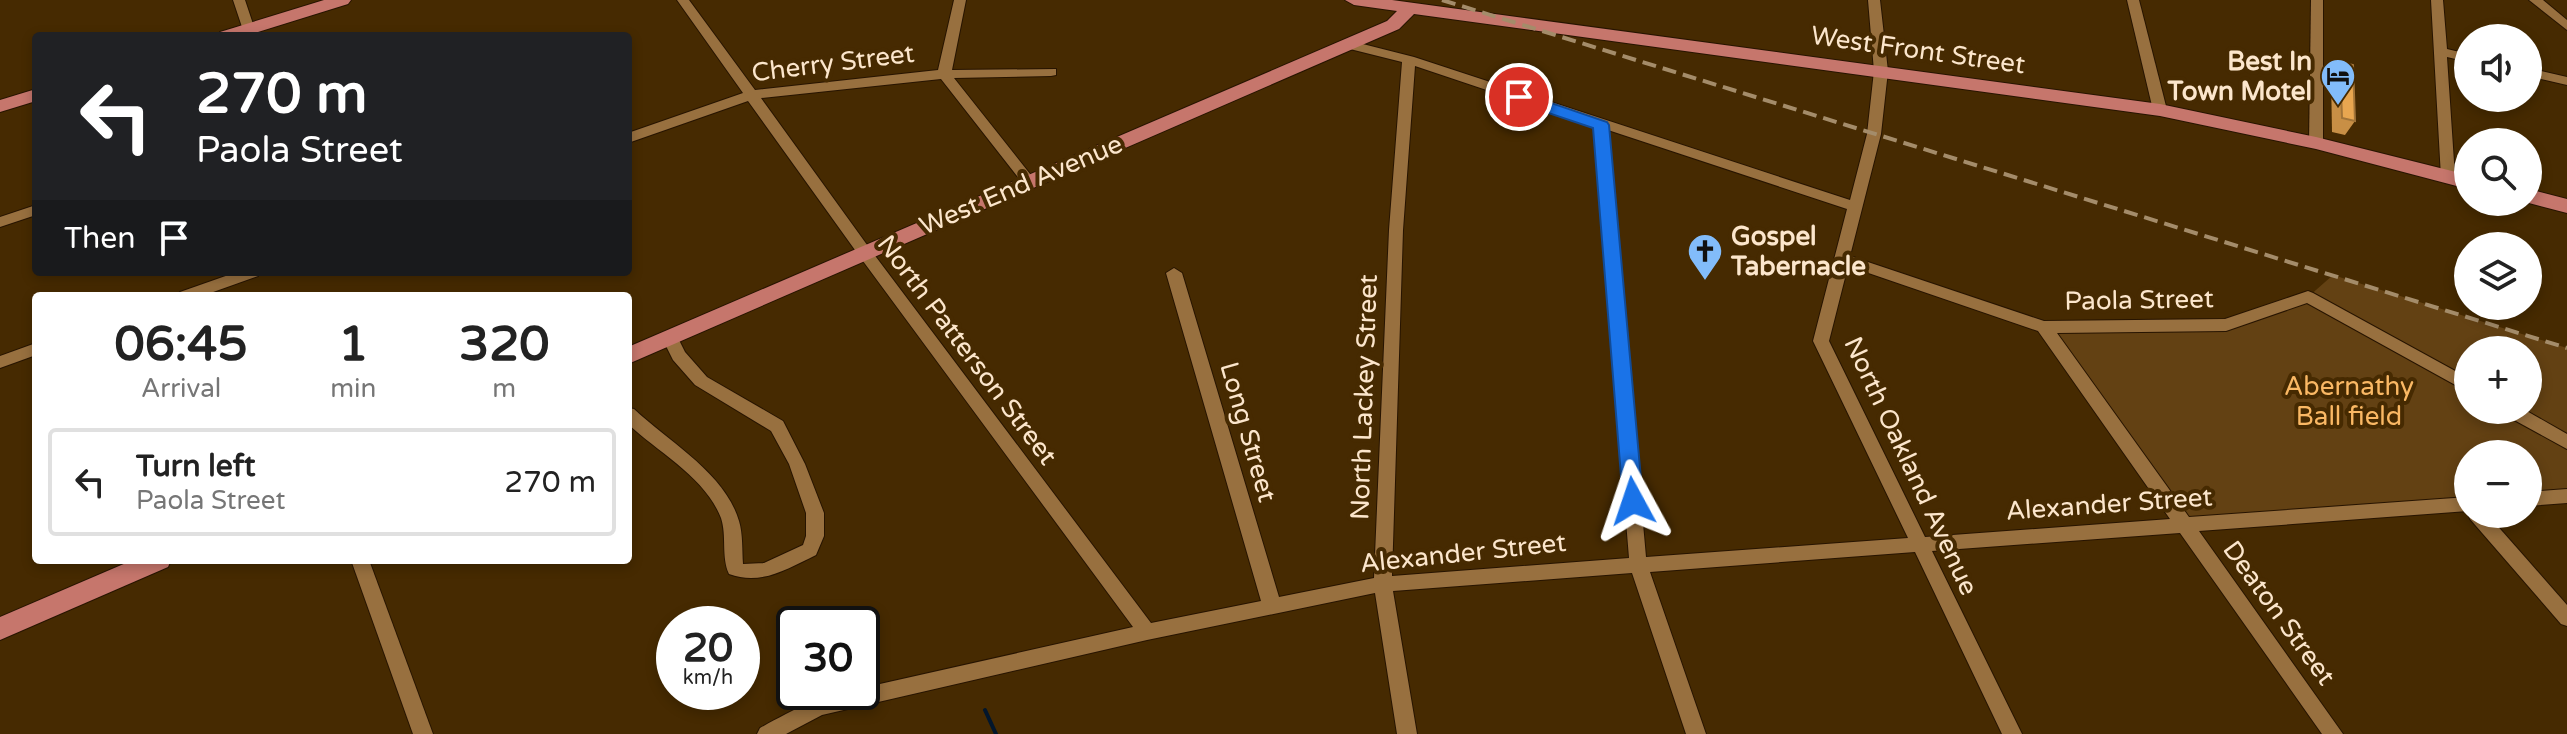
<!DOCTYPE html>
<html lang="en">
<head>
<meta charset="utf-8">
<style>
  body { margin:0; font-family:"Varela Round",sans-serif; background:#f6f6f6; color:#222; height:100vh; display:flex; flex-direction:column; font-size:30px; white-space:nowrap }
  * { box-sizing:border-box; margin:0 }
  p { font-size:26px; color:#767676 }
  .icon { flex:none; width:44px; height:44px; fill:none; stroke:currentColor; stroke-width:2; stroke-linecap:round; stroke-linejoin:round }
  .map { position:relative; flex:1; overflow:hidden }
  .drawer { position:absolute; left:32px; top:292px; width:600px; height:272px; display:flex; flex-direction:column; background:#fff; border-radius:8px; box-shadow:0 4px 12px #0003 }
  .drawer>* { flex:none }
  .top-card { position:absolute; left:32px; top:32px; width:600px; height:244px; border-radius:8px; box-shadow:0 4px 12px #0003; background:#202124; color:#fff; overflow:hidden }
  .tools { position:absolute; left:2454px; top:24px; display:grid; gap:16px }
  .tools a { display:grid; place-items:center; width:88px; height:88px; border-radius:50%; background:#fff; box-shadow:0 4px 12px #0003; font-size:40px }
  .speed { position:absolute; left:656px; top:606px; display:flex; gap:16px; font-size:40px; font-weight:700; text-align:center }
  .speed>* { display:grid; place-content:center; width:104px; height:104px; border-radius:50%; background:#fff; box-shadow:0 4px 12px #0003; line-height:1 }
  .speed small { font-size:20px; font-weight:400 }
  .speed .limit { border:4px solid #111; border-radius:12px; background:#fff; color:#111 }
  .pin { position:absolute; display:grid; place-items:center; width:68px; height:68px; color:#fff; margin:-34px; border:4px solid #fff; border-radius:50%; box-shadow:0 2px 8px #0007 }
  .me { position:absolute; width:88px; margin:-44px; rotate:355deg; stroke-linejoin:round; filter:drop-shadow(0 0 6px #0008) }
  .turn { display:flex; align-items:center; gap:28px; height:168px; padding:0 32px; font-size:36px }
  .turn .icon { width:104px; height:104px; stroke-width:2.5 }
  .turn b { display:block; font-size:56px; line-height:68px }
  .then { display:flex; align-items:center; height:76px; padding:0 32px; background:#0003; gap:16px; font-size:30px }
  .eta { display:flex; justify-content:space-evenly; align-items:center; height:136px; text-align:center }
  .eta b { font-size:48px; font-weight:700; line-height:56px }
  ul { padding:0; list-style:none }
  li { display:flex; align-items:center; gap:24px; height:108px; margin:0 16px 12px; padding:0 16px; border:4px solid #e0e0e0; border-radius:8px }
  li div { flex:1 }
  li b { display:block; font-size:30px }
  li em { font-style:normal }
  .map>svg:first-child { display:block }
  .green { fill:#634113; fill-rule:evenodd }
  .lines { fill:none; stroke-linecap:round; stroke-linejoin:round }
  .stream { stroke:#02162c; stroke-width:4 }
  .minor-casing { stroke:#271400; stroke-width:2 }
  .major-casing { stroke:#271400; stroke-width:2 }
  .minor { fill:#98703f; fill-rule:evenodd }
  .major { fill:#c6766c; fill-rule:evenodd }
  .rail { stroke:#a48c6a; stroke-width:4; stroke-dasharray:14 7; stroke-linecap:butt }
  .wall { fill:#c88f45 }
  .building { fill:#e8a650; stroke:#a27438; stroke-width:2 }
  .route { fill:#1a73e8; stroke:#114b97; stroke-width:2 }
  .labels { text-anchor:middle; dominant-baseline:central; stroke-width:8; stroke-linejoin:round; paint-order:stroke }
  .street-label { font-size:26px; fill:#fce6cc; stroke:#462a01 }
  .poi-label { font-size:26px; font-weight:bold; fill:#fce6cc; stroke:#462a01; text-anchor:end }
  .park-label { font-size:26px; fill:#fab864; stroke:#462a01 }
</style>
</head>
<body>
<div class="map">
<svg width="2567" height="734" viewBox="0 0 2567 734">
  <rect width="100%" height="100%" fill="#462a01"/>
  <path class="green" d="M2333,275l234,73v148l-39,3v-45h-60v50l-284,20 -140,-197 182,-2 82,-28zM2468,350h60v60h-60z"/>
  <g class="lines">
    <polyline class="stream" points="985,710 996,734"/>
    <g class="minor-casing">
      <g id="minor">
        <polygon points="233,0 245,0 257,36 245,36"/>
        <path d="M677,0h12l66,90 183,-20 16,-70h12l-14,70 104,-1v6l-5,1 -97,2 80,101 2,3 -2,3h-10l-83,-106 -180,19 109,151 281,374 110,-22 -95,-328 8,-5 8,5 97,324 95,-19 15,-348 13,-168 -60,-15v-6l5,-1 67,17 436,143 17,-66 7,-63 -6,-71h12l8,71 -7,63 -31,122 194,65 181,-2 83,-28 5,2 155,85v14l-161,-89 -81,28 -169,2 132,184 279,-20v14l-269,20 144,203h-21l-142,-201 -248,18 90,183h-20l-87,-182 -265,20 56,162h-20l-54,-161 -239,18 24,143h-20l-22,-141 -228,47 -325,75 -36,19h-29l3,-6c33,-18 64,-36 102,-36v-4l271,-61 -273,-370 -112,-156 -120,42v-10l115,-40zM1415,66l179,60 35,432 -237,18 11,-346zM1608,130l239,79 -34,132 95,197 -262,19zM1848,266l190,65 132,188 -245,18 -96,-196z"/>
        <polygon points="2127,0 2139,0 2167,110 2165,113 2160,114 2153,110"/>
        <polygon points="2311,0 2323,0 2323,143 2316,148 2309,143"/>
        <polygon points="2431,0 2443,0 2447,49 2468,54 2468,62 2447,57 2455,177 2448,182 2441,177"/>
        <polygon points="2529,0 2543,0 2567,20 2567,30"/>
        <polygon points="2528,68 2567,77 2567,85 2528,76"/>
        <polygon points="36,205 36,215 0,227 0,217"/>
        <polygon points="237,272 261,272 258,276 202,296 177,296 180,292"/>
        <path d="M670,332l6,2 9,18 22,25 76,44 22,43 19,49v23l-8,19c-29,14 -55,31 -87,19 -8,-17 -2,-38 -8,-56 -16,-41 -62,-65 -93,-94v-16l6,1c35,33 91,64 105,112 4,13 3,29 4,43l21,-1 39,-18 3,-9v-23l-17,-49 -18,-33 -76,-46 -22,-25 -11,-22z"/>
        <polygon points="36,343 36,355 0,368 0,356"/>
        <polygon points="2503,410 2525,410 2567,434 2567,449 2505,415"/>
        <polygon points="2567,489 2567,503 2528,506 2528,492"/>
        <polygon points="2468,513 2487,514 2567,605 2567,626 2561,624 2470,519"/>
        <polygon points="351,560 369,560 433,734 413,734"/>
      </g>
    </g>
    <g class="major-casing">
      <g id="major">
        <polygon points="324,0 351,0 348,4 245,36 217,36 220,32"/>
        <polygon points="1345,0 1392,0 2160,104 2316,137 2468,175 2468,189 2316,149 2160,116 1414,14 1399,29 628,364 628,347 1387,21 1397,11 1354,5"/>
        <polygon points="36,89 36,101 0,112 0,100"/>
        <polygon points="2528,189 2567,199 2567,213 2525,202 2528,202"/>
        <polygon points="133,560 171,560 168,567 0,640 0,617"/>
      </g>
    </g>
    <use href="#minor" class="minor"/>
    <use href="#major" class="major"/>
    <polyline class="rail" points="1442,0 2567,348"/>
  </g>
  <polygon class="wall" points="2340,62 2355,121 2345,135 2332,132 2331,76"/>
  <polygon class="building" points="2340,62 2353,65 2355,121 2342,118"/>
  <polygon class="route" points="1519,92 1607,122 1609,125 1643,501 1640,507 1626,507 1623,501 1593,128 1513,101 1511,97"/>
  <defs>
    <g id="hotel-pin" transform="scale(1.8)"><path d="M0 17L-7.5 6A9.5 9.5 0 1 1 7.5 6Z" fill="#82bcfa" stroke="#462a01"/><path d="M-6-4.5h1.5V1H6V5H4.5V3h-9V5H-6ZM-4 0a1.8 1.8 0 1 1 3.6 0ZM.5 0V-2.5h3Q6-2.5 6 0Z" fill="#111"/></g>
    <g id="church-pin" transform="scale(1.8)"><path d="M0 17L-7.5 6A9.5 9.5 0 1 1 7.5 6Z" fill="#82bcfa" stroke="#462a01"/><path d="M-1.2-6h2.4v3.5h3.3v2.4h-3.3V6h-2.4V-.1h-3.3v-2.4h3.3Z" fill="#111"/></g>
  </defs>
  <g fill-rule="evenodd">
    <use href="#hotel-pin" x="2338" y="76"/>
    <use href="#church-pin" x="1705" y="251"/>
  </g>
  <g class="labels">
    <g class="street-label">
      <text transform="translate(1918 50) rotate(8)">West Front Street</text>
      <text transform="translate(833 63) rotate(-7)">Cherry Street</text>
      <text transform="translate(1021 185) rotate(-23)">West End Avenue</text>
      <text transform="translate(2139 300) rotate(-1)">Paola Street</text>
      <text transform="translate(967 350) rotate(53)">North Patterson Street</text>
      <text transform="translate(1364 397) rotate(-88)">North Lackey Street</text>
      <text transform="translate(1248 432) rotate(74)">Long Street</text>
      <text transform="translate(1911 466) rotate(65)">North Oakland Avenue</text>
      <text transform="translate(2109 504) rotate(-4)">Alexander Street</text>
      <text transform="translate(1463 553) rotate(-6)">Alexander Street</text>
      <text transform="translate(2279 613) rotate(54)">Deaton Street</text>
    </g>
    <g class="poi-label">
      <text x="2312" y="61">Best In<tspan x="2312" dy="30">Town Motel</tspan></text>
      <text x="1731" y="236" text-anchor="start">Gospel<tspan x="1731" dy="30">Tabernacle</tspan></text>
    </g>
    <g class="park-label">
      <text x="2349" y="386">Abernathy<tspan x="2349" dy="30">Ball field</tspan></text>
    </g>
  </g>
</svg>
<div class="tools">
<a><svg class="icon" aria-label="sound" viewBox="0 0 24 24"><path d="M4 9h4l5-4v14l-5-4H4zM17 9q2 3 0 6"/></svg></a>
<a><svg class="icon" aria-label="search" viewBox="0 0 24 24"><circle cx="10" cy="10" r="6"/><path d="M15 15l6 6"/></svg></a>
<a><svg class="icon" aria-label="layers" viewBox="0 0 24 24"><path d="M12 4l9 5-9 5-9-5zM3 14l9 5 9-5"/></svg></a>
<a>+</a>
<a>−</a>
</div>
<div class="speed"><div>20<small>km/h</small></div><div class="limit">30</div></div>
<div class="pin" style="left:1519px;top:97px;background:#d93025"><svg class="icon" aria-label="arrive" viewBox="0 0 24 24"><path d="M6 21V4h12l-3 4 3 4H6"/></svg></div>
<svg class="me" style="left:1633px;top:501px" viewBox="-20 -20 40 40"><path d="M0-17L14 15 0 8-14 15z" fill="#1a73e8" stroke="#fff" stroke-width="4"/></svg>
<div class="top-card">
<div class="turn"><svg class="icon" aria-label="left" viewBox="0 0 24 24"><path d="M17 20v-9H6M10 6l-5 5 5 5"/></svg><div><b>270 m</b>Paola Street</div></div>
<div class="then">Then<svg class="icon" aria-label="arrive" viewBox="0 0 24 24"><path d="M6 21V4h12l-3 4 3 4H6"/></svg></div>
</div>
<section class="drawer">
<div class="eta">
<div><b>06:45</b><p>Arrival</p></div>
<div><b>1</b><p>min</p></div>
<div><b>320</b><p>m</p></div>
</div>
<ul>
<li><svg class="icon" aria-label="left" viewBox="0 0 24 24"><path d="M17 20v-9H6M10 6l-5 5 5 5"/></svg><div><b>Turn left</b><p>Paola Street</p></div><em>270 m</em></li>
</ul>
</section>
</div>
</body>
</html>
